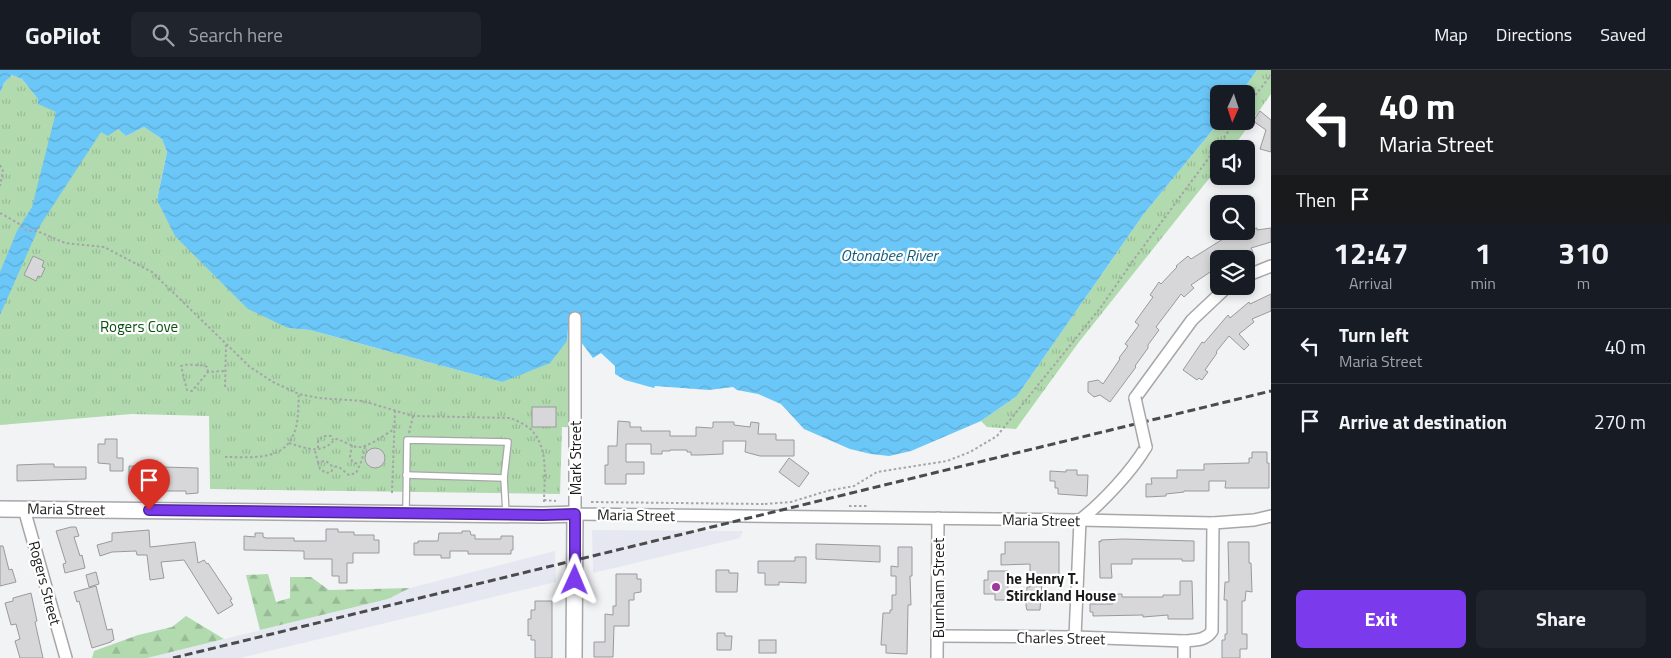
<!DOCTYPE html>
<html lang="en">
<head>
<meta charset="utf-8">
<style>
  body { margin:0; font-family:"Titillium Web",sans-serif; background:#20242c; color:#f1f3f6; height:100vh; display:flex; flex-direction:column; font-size:19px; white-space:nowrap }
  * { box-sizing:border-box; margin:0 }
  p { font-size:16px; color:#9ea1a6 }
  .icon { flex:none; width:28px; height:28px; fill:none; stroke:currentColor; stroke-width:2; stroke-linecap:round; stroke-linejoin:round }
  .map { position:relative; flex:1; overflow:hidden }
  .side { display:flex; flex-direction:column; background:#171b24; width:400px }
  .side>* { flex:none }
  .top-card { background:#202124; color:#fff; overflow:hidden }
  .needle { width:32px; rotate:183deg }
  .fabs { position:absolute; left:1210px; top:15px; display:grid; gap:10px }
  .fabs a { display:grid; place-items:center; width:45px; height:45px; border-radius:8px; background:#171b24; box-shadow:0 2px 8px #0003; font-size:25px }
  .pin { position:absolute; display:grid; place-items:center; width:42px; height:42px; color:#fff; margin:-51px -21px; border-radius:50% 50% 50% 0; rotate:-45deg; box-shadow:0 0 5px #0007 }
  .pin .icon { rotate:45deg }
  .me { position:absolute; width:55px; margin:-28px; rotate:1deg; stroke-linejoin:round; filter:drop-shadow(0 0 4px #0008) }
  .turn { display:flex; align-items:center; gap:18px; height:105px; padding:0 25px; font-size:22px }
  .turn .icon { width:65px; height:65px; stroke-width:2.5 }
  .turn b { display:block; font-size:35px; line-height:42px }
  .then { display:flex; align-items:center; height:48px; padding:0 25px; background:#0003; gap:10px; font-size:19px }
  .eta { display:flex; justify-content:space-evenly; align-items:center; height:85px; text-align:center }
  .eta b { font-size:30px; font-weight:700; line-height:35px }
  .primary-button { display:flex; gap:10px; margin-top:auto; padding:10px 25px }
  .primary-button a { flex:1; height:58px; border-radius:8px; background:#7c3aed; color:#fff; font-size:20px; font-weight:700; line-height:58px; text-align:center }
  .primary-button a+a { background:#20242c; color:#f1f3f6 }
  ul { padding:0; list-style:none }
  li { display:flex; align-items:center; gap:15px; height:75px; padding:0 25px; border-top:1px solid #363941 }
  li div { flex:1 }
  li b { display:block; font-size:19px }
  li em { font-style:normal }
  header { display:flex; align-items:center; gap:30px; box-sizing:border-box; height:70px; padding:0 25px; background:#171b24; border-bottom:1px solid #363941 }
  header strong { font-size:24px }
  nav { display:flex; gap:28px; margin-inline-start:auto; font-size:18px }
  .search { width:350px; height:45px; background:#20242c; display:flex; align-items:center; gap:12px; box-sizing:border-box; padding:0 18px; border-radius:8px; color:#9ea1a6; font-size:19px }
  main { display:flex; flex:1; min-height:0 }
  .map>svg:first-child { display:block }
  .built { fill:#e6e8f1 }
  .forest { fill:url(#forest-firs) }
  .park { fill:url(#park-tufts) }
  .water { fill:url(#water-waves) }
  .building { fill:#d7d7da; stroke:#9a9a9d }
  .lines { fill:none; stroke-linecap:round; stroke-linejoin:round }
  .lane-casing { stroke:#a7a7aa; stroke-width:8 }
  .street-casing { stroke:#a7a7aa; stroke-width:14 }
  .secondary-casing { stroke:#a7a7aa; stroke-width:18 }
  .path { stroke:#a5a5a7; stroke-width:2; stroke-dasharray:2.5 2.5; stroke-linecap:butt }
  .lane { stroke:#fff; stroke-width:5.5 }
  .street { stroke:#fff; stroke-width:11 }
  .secondary { stroke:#fff; stroke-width:15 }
  .rail { stroke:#4a4b4c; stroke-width:3; stroke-dasharray:8 4; stroke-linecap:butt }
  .street-bridge-casing { stroke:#a7a7aa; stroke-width:14; stroke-linecap:butt }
  .street-bridge { stroke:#fff; stroke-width:11 }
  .route-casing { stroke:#51269a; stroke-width:12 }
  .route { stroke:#7c3aed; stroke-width:9 }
  .poi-dot { fill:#9e389c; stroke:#fff; stroke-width:2 }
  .labels { text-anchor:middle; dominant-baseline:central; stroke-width:4.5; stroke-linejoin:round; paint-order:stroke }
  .park-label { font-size:15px; fill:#0b4f12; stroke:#fff }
  .street-label { font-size:15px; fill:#1b1b1c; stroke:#fff }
  .poi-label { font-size:15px; font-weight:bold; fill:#1b1b1c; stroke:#fff; text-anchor:start }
  .water-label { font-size:16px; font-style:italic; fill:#125b7b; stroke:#fff }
</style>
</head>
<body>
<header>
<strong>GoPilot</strong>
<div class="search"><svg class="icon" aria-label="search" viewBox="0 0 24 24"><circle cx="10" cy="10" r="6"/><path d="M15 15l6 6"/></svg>Search here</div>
<nav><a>Map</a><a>Directions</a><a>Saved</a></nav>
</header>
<main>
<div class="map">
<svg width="1271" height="588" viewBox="0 0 1271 588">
  <defs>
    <pattern id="forest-firs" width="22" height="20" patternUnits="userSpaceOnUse" patternTransform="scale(1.25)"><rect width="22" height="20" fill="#b1daaf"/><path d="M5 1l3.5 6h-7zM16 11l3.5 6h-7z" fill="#98ba96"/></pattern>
    <pattern id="park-tufts" width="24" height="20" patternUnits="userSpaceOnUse" patternTransform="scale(1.25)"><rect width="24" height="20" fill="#b1daaf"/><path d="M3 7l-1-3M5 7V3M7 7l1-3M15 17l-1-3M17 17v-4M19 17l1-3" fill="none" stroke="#98ba96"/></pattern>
    <pattern id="water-waves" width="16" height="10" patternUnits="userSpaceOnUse" patternTransform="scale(1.25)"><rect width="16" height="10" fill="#6bc7f7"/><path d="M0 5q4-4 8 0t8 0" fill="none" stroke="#5caad3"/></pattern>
  </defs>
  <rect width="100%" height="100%" fill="#f2f3f5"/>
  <g class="built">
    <polygon points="592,460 743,461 740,468 593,503"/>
    <polygon points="555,481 556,512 240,588 147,588 388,529 410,518"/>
  </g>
  <g class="forest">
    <polygon points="268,504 276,532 290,528 290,507 311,507 329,520 410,518 388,529 260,560 246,505"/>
    <polygon points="186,546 224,569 147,588 92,588 94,581 138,565 172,557"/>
  </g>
  <g class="park">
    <polygon points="1257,0 1271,0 1271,24 1232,79 1219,79 1219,96 1079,272 1016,359 987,357 981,351 1017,326 1143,145 1220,51 1246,51 1246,24 1240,24"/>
    <polygon points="12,5 22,9 38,29 118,59 126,66 144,57 162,69 167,82 157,130 288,258 310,260 502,312 567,271 569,248 581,247 582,358 562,357 560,424 210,419 209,346 132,344 0,355 0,23 4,13"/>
  </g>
  <polygon class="water" points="0,0 1257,0 1240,24 1219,24 1220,51 1143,145 1017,326 981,351 911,381 889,386 871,384 850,379 804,359 781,334 758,324 737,320 733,317 709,320 655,316 654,318 625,310 615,304 615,296 601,283 593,288 581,272 581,247 569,248 567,271 550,293 502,312 310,260 288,258 248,239 175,166 157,130 167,82 162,69 144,57 126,66 118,59 108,66 101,62 39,157 0,245 0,202 17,161 32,137 56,42 38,34 38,29 22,9 12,5 4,13 0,23"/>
  <g class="building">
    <polygon points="1260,41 1271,50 1271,82 1260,79 1266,60 1253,51"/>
    <polygon points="1257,158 1257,160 1271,158 1271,172 1251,178 1253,182 1241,187 1239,183 1229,189 1219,189 1219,196 1191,215 1194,218 1184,227 1181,224 1156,257 1159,260 1148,275 1148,278 1135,296 1136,297 1110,332 1100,325 1094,327 1088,322 1088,312 1098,310 1103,314 1120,289 1119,288 1128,276 1125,274 1139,255 1135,252 1153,227 1150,225 1159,212 1161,214 1177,197 1176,196 1188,186 1191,189 1231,164"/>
    <polygon points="33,186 44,191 42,197 45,198 41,207 38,206 36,211 24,205"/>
    <polygon points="1271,224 1271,241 1252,249 1254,252 1239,264 1249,275 1244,280 1229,266 1216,282 1217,283 1205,300 1208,302 1202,310 1199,308 1197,310 1183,300 1202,272 1204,273 1228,245 1230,248 1249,232 1250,234"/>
    <rect x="532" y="337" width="24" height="20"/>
    <polygon points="618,351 630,352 630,357 641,357 641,361 670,361 670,366 696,366 696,357 712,358 713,357 713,352 734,352 734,355 750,357 751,352 759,353 758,364 776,364 776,370 794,370 794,386 760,386 745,382 746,371 723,371 723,384 700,385 691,385 691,382 687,382 687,380 670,380 670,381 662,381 662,384 651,384 651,374 626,374 626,392 644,392 644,404 626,404 626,414 605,414 605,395 608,395 608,376 617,376"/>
    <polygon points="105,369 117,369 117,388 123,388 123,401 110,401 110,394 98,393 98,374 105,374"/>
    <circle cx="375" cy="388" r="10"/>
    <polygon points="1252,382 1267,382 1267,393 1269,393 1269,418 1225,418 1226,411 1209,411 1209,421 1184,421 1184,422 1166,424 1166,426 1146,427 1146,414 1152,414 1151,408 1177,408 1177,400 1204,400 1204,394 1249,393 1249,388 1252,388"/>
    <polygon points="789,388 809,403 799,417 779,402"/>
    <polygon points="42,394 54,394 54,397 86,397 86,409 17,411 17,395"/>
    <polygon points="129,396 198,398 198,423 186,424 186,421 166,421 165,413 129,413"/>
    <polygon points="1066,400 1077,400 1077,405 1088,405 1087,426 1058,424 1058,418 1055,418 1055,411 1050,411 1050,401 1066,402"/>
    <polygon points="71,457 76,457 79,466 74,467 80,486 82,485 85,498 65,503 63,494 66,493 56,461"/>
    <polygon points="326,459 338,459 338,462 354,462 354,465 374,465 374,470 379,470 379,483 353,483 353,493 347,493 347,513 339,513 339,506 332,506 332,489 304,489 304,481 244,480 244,466 255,467 255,463 263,463 263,467 266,468 294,468 294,471 326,471"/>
    <polygon points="149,460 150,477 195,472 198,493 204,490 207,494 208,493 232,529 230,530 233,535 218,544 184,490 161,492 164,508 150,510 147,485 137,485 136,481 112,482 100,486 97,475 112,471 112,463"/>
    <polygon points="462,461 470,461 471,465 475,465 475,469 501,469 501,466 513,466 513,480 511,480 511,484 468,484 468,481 450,481 450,488 441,488 441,485 414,485 414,473 418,473 418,471 438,471 439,463 462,463"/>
    <polygon points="1123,469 1194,471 1194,491 1182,491 1182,489 1132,489 1132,494 1111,494 1112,508 1100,508 1099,471 1101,472 1101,470"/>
    <polygon points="1005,472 1059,472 1059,512 1042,512 1040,540 1027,540 1026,536 1027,517 1030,517 1030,494 1001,495 1001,484 1005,484"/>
    <polygon points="1228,472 1249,472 1249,493 1251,493 1252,522 1246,521 1245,531 1242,531 1242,564 1247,564 1247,579 1240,579 1240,588 1222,588 1222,570 1225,570 1225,564 1227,564 1227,530 1224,530 1225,512 1229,512"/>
    <polygon points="816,474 880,476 880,492 816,489"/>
    <polygon points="0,476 3,476 9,500 12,499 16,512 0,516"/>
    <polygon points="898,477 912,477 912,506 910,506 911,535 908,535 907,584 886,583 886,575 881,575 883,543 890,543 890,540 892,540 892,525 896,525 896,506 891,506 891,496 898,497"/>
    <polygon points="795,487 806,487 806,513 779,512 779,515 765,515 765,503 758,503 758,491 795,491"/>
    <polygon points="716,500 729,500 729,503 738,503 737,522 716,522"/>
    <polygon points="988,501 1008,501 1008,530 995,530 995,524 984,524 984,510 988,510"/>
    <polygon points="96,502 99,514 89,517 86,505"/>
    <polygon points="616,504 637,504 637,509 641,509 641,522 634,523 634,530 629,530 629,556 614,556 613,587 594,587 594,572 605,572 605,544 613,545 613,536 616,536"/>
    <polygon points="1180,511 1192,511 1193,549 1168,549 1168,545 1143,547 1143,545 1093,546 1093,542 1090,542 1090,534 1113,534 1113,524 1122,524 1122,527 1163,527 1163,525 1180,525"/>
    <polygon points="96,516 107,560 112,559 114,570 111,571 111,572 92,578 79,531 77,532 74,522"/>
    <polygon points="31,523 37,551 35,552 43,588 20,588 15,571 20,569 16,554 11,555 5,533 13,531 13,528"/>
    <polygon points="535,531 552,531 552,588 535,588 535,570 531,570 531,565 528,566 528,549 531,549 531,540 535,540"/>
    <polygon points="717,563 725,563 725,566 732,566 731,580 717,580"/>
    <rect x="759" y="570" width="17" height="13"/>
  </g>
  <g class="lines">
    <g class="lane-casing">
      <g id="lane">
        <polyline points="406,405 504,408"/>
        <polyline points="406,441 407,370 508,372 504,408 506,443"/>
      </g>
    </g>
    <g class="street-casing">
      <g id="street">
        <polyline points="1246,206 1271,196"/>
        <polyline points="575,248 575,444 1080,450 1213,453 1254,450 1271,446"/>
        <polyline points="1135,328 1192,250 1228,216"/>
        <polyline points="24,439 66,588"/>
        <path d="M1080,450c22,-17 52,-49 66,-73"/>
        <polyline points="938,566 1075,567 1184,571"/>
        <polyline points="1075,567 1080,450"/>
        <polyline points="937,588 938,448"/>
        <path d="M1184,588v-17c10,-1 22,0 28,-10l1,-108"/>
      </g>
    </g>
    <g class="secondary-casing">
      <polyline id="secondary" points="0,439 543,445 575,444 574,588"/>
    </g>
    <g class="path">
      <polyline points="1246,37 1271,5"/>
      <polyline points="0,95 3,101 0,116"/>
      <path d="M0,143l21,12 6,6h10l28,12 39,4 48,25 98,95 23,15 26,12 20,4 44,3 50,15 98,2c8,4 18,8 23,15 15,19 10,48 10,70"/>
      <path d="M208,302l-1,-5 -3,-2c-8,1 -16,-2 -23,1l6,24 5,1 16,-19 17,-1"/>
      <polyline points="225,317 226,275"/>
      <polyline points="409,363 413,346"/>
      <path d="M289,373c13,4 26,10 38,3 4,-2 5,-5 10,-7 6,2 13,6 19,8 10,2 28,-12 37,-17"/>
      <polyline points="352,375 350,387 352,391 359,395"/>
      <polyline points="318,378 318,371 323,366 331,366 333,370"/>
      <polyline points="315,381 318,392 326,391 332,396 339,397 349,405 356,403 362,390 365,376"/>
      <path d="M225,387c24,0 59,5 69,-24 5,-11 4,-27 5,-39"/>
      <polyline points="318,392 320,399 326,403 331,402 334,397"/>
      <polyline points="392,423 395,341"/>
      <polyline points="544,430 556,431"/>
      <polyline points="591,432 764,434"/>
      <polyline points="765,434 791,432 827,421 854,416 877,402 947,391 970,382 997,366 1101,237 1135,188 1236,51"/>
      <polyline points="849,436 869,436"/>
    </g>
    <use href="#lane" class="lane"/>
    <use href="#street" class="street"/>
    <use href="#secondary" class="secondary"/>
    <polyline class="rail" points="173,588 1271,321"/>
    <g class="street-bridge-casing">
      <polyline id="street-bridge" points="1135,328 1146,377"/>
    </g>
    <use href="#street-bridge" class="street-bridge"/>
  </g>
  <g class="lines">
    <g class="route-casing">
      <polyline id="route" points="149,440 543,445 575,444 575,510"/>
    </g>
    <use href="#route" class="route"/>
  </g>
  <circle class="poi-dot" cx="996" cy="517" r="5"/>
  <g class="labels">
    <g class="park-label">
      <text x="139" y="256">Rogers Cove</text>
    </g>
    <g class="street-label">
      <text transform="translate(575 388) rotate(-90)">Mark Street</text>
      <text transform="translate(66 439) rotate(1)">Maria Street</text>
      <text transform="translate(636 445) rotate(1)">Maria Street</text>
      <text transform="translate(1041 450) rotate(1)">Maria Street</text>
      <text transform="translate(45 513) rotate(75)">Rogers Street</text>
      <text transform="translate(938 518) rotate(-90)">Burnham Street</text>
      <text transform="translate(1061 568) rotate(1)">Charles Street</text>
    </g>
    <g class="poi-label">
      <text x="1006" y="508">he Henry T.<tspan x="1006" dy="17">Stirckland House</tspan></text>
    </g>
    <g class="water-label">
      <text x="889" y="185">Otonabee River</text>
    </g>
  </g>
</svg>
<div class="fabs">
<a><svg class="needle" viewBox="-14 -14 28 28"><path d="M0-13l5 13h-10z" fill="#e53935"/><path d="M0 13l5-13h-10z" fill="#9ea1a6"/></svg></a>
<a><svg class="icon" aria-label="sound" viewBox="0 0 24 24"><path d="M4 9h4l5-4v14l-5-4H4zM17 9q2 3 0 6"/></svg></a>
<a><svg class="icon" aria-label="search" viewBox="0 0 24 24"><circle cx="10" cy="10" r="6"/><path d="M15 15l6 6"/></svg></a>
<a><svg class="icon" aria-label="layers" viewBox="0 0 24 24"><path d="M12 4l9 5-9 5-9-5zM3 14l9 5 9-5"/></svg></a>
</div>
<div class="pin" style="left:149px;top:440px;background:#d93025"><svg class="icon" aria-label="arrive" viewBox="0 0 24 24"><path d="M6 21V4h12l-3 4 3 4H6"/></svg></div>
<svg class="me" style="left:575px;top:510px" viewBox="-20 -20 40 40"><path d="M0-17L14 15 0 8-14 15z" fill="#7c3aed" stroke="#fff" stroke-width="4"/></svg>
</div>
<section class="side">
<div class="top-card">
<div class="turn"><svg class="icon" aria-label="left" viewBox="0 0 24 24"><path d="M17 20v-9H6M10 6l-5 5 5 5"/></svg><div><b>40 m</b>Maria Street</div></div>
<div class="then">Then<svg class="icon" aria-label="arrive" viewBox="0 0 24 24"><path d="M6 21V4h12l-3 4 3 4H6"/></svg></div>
</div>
<div class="eta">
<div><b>12:47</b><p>Arrival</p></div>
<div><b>1</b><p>min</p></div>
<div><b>310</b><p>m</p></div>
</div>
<ul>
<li><svg class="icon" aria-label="left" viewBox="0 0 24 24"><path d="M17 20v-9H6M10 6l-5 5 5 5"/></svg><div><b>Turn left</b><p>Maria Street</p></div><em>40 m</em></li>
<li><svg class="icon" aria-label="arrive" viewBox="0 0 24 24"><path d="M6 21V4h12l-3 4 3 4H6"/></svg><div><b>Arrive at destination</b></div><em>270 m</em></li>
</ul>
<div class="primary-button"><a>Exit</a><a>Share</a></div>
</section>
</main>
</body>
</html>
